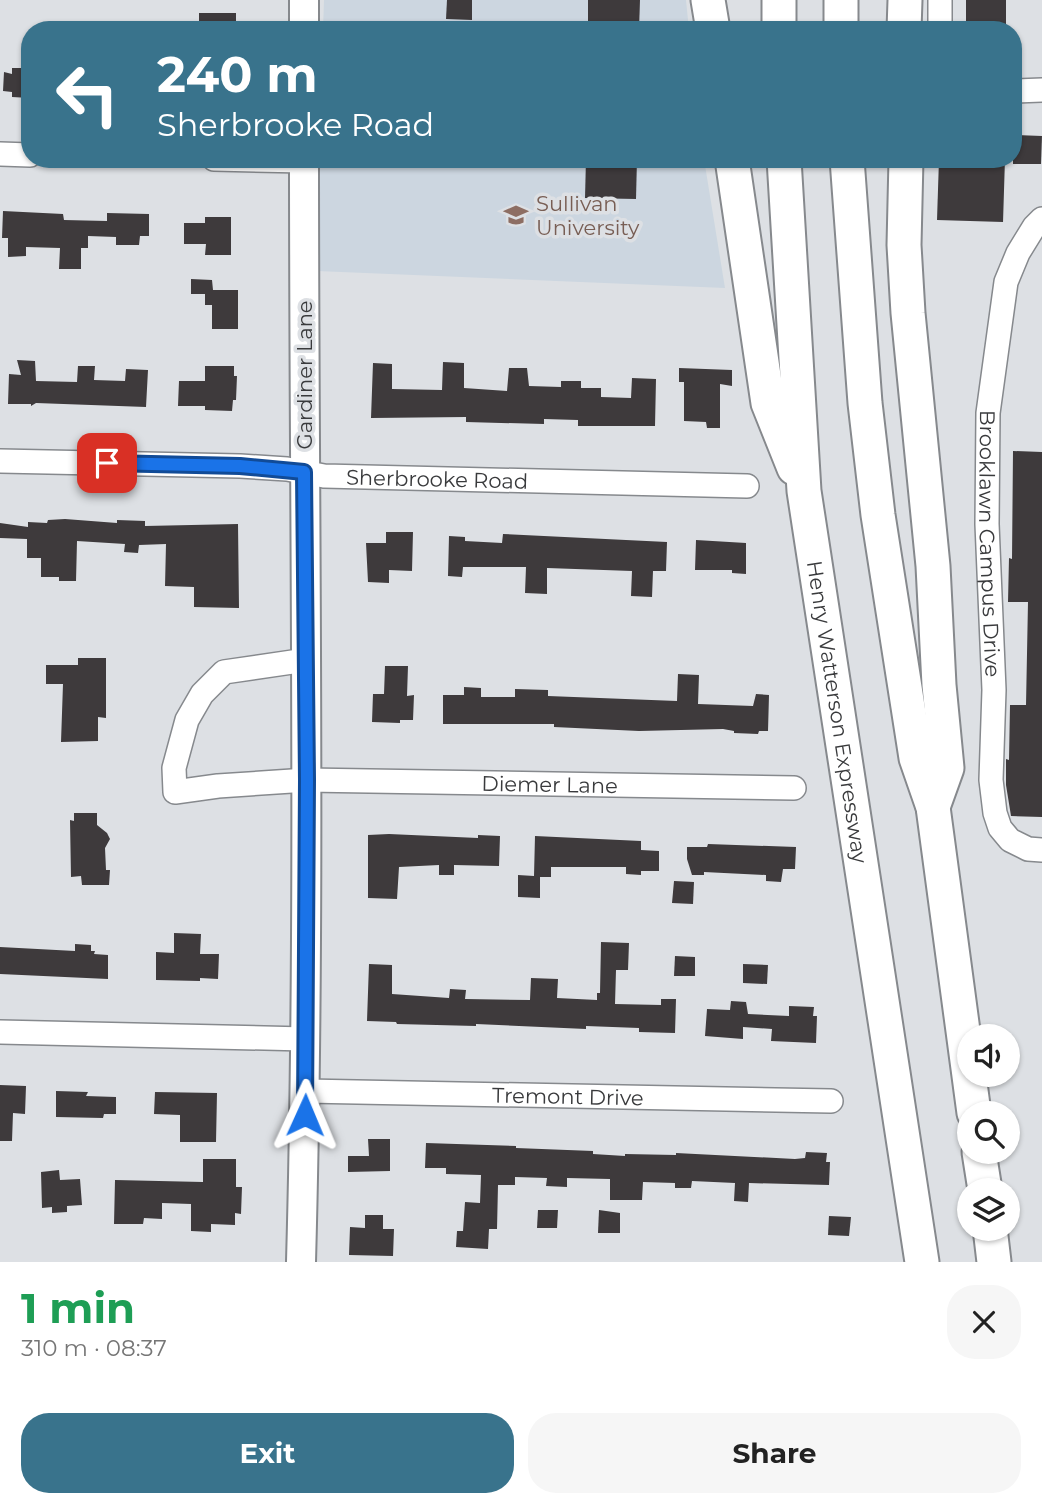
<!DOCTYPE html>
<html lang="en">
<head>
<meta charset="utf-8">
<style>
  body { margin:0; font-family:Montserrat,sans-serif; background:#f6f6f6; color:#222; height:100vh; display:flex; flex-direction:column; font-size:26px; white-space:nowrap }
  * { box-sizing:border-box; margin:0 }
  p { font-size:23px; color:#767676 }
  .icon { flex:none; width:38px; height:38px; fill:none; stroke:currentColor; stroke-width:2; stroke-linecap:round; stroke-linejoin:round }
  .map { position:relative; height:1262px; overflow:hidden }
  .side { display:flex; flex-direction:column; background:#fff; flex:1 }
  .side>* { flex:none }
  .guide { position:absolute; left:21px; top:21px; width:1001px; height:147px; border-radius:28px; box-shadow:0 2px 5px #0004; background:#39738c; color:#fff; overflow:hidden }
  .tools { position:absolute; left:957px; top:1024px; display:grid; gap:14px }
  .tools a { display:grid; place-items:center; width:63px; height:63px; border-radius:50%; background:#fff; box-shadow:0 2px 5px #0004; font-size:35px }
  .pin { position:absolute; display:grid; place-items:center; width:60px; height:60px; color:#fff; margin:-30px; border-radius:14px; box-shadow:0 4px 10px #0006 }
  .me { position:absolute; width:77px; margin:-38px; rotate:1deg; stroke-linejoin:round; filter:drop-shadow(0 0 5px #0008) }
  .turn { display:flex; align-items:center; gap:24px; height:147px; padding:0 21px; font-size:32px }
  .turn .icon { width:91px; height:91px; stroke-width:2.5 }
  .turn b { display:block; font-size:49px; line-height:60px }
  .round { display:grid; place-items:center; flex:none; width:74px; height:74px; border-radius:28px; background:#f6f6f6 }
  .summary { display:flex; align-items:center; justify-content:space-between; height:119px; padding:0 21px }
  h1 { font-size:42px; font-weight:700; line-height:52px; color:#1e9e55 }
  .button { display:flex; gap:14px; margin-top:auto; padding:14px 21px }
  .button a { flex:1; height:80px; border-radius:28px; background:#39738c; color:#fff; font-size:28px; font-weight:700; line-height:80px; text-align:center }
  .button a+a { background:#f6f6f6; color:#222 }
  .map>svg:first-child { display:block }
  .built { fill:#ccd6e0 }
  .building { fill:#3e3a3c }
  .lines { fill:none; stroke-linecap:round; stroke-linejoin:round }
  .minor-casing { stroke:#86898d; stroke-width:26 }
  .major-casing { stroke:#86898d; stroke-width:32 }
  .highway-casing { stroke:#86898d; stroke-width:37 }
  .minor { stroke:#fff; stroke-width:23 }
  .major { stroke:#fff; stroke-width:28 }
  .highway { stroke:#fff; stroke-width:33 }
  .route-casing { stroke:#114b97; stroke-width:18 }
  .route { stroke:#1a73e8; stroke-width:12 }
  .labels { text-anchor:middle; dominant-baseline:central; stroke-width:7; stroke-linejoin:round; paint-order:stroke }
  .education-label { font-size:21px; fill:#785e54; stroke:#dde0e4; text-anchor:start }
  .street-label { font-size:21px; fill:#393a3c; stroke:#dde0e4 }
</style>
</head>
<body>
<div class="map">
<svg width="1042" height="1262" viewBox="0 0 1042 1262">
  <rect width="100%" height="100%" fill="#dde0e4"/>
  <g class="built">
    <polygon points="324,0 686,0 689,30 323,30"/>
    <polygon points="320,159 704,159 725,288 317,271"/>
  </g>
  <g class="building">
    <polygon points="447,0 472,0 472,20 446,19"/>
    <polygon points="588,0 640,0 639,30 588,30"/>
    <rect x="966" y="0" width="40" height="30"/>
    <rect x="199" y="13" width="37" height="17"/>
    <polygon points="12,68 30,68 30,98 12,97 12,92 3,91 4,72 12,74"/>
    <polygon points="1013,135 1042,136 1041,164 1013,164"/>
    <polygon points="586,159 637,159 636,199 585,198"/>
    <polygon points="939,159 1005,159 1003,222 937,220"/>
    <polygon points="3,211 63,214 64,220 107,221 107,213 149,214 149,236 140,236 139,245 116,245 116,237 88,236 88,248 81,248 81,269 59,269 60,248 26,247 26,256 8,257 8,238 2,238"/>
    <polygon points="205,217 231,217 231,255 205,255 206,244 184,244 184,223 205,223"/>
    <polygon points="191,279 212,280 213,290 238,290 238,329 212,329 212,305 205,305 205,294 191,294"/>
    <polygon points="17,360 35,361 36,381 77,382 78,366 95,366 94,380 125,381 126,369 148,370 146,407 36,403 31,406 31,404 8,404 9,374 21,375"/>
    <polygon points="443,362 464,363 464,388 507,391 509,368 527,368 529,386 561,387 561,381 581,381 581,388 601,388 601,397 631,398 632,378 656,379 655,426 578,426 578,420 544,419 544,424 466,422 466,417 371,418 373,363 392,364 392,389 442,390"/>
    <polygon points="205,366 234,366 234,376 237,376 236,400 233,400 232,411 205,410 205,406 178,406 179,381 205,381"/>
    <polygon points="679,368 732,370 732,386 720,384 720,428 707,428 706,422 684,421 684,382 679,382"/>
    <polygon points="1013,451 1042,452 1042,817 1011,816 1006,785 1006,759 1009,760 1010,705 1026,705 1028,602 1008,602 1009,558 1012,559"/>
    <polygon points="65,519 117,523 117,520 145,521 145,526 238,524 239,608 194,607 194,587 165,586 166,544 139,545 138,553 124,552 125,544 77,541 76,581 59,581 59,577 41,577 41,558 27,558 27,539 0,538 0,523 28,527 28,522 47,523 48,520"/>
    <polygon points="386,532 413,532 412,571 389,570 389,583 368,582 366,543 386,543"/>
    <polygon points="503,534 667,542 666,571 653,571 652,597 631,596 632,571 547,568 547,594 525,593 526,567 463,567 462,577 448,576 449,536 465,537 465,541 502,543"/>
    <polygon points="696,540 746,543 746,574 732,573 732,570 695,570"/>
    <polygon points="78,658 106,658 106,718 98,717 98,741 61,742 63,684 46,684 46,665 78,665"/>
    <polygon points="385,666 408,666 407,696 414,695 413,720 400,720 400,723 372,722 373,694 384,694"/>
    <polygon points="678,674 699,675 698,704 753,706 756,694 769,695 768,731 759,731 758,734 734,733 734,731 723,729 639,731 554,727 554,724 443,724 443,695 464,695 464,687 481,688 481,697 515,697 515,689 548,690 548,696 677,701"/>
    <polygon points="74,813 97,813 97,825 107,833 110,839 105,848 106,870 110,870 109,885 82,885 81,876 71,877 70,820 74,821"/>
    <polygon points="389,834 478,838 478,835 500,836 499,866 454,865 454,875 439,875 439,865 399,867 397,899 368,898 368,835"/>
    <polygon points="535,836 641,841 641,850 659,851 659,871 641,871 641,875 626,874 626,867 551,867 551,877 540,877 540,898 518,897 518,875 534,876"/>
    <polygon points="708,844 796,847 795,869 783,869 781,882 766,881 766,875 704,872 704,875 692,875 687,859 687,847 707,847"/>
    <polygon points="674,881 694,882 693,904 672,903"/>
    <polygon points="174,933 201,934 200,954 219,954 218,979 200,978 200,981 156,980 156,952 174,953"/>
    <polygon points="601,942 629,943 628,970 616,970 615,1004 661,1005 661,999 676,999 675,1033 639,1032 639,1028 586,1026 586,1029 476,1024 476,1026 397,1024 396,1022 367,1021 369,964 392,965 392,994 449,998 450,989 466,990 465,999 530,1000 531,978 558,979 557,998 597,1000 597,993 600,993"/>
    <polygon points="75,944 91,945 91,951 95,951 94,954 108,955 108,979 0,974 0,947 75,951"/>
    <polygon points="675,956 695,957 695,976 674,976"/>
    <polygon points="743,964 768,965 767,984 743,983"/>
    <polygon points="731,1001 746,1002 748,1014 789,1016 789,1006 814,1007 813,1016 817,1016 816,1043 771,1041 772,1029 743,1027 743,1039 705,1036 707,1009 730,1010"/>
    <polygon points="0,1085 26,1086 25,1114 13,1113 12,1141 0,1141"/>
    <polygon points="56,1091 88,1092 86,1096 116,1097 116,1114 104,1114 103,1118 56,1117"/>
    <polygon points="155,1092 217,1093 216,1142 180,1142 180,1115 154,1114"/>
    <polygon points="368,1139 390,1139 390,1171 348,1172 348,1156 369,1156"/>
    <polygon points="426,1143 516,1146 516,1148 593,1151 593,1154 625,1156 625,1154 676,1155 676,1153 795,1159 805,1158 806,1152 827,1153 826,1162 830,1162 829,1185 749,1183 748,1202 734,1201 735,1183 692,1181 691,1188 675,1188 675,1183 643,1182 642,1200 610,1200 610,1179 567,1178 567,1187 546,1186 547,1178 515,1177 515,1185 498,1185 497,1229 489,1229 488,1249 456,1247 457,1231 463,1231 465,1202 480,1203 481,1175 446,1174 446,1168 425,1168"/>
    <polygon points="203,1159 236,1159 236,1187 242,1187 241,1214 235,1213 235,1225 211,1224 211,1232 191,1231 191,1204 162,1203 162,1219 144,1218 143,1224 114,1224 115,1180 203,1182"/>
    <polygon points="59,1170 60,1180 80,1179 82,1205 67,1206 67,1212 52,1213 52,1207 42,1208 41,1172"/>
    <polygon points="538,1210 558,1210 557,1228 537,1228"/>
    <polygon points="599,1210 620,1213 620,1233 598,1233"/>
    <polygon points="365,1215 383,1215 383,1229 394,1229 393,1256 349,1255 350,1227 365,1228"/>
    <polygon points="829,1216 851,1217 849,1236 828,1235"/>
  </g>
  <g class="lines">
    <g class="minor-casing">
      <g id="minor">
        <polyline points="940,30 940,0"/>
        <polyline points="1013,91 1042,90"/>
        <polyline points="0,154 30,155"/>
        <polyline points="214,159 304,161"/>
        <path id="s1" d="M1042,219l-8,8 -16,26 -12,29 -18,131 -1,111 7,166 -3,90 4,33 5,15 10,12 18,9 14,1"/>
        <path id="s2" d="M0,461l240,5 47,3 37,7 423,10"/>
        <path id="s3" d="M306,660l-82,12 -22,22 -15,26 -13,48 1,24 43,-6 89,-6 487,8"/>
        <polyline points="0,1032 305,1039"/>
        <path id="s4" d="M306,1091l525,10"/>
      </g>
    </g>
    <g class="major-casing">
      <g id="major">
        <polyline points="304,30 304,0"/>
        <path d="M301,1262c10,-368 3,-735 3,-1103"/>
      </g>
    </g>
    <g class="highway-casing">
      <g id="highway">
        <polyline points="708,0 713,30"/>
        <polyline points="779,0 779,30"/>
        <polyline points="841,0 841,30"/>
        <polyline points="904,30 905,0"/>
        <polyline points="732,159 768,403 794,468"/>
        <path id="s5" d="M784,159l20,332 118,771"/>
        <polyline points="847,159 865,403 878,515 916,758 933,807 974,1113"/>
        <polyline points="906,159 904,245 908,313 933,566 939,685 947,768 933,807"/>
        <polyline points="979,1152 985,1190"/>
        <polyline points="990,1228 994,1262"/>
      </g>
    </g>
    <use href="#minor" class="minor"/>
    <use href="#major" class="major"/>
    <use href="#highway" class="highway"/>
  </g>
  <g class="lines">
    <g class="route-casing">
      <polyline id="route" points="107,463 240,466 304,472 307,780 305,1115"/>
    </g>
    <use href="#route" class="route"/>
  </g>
  <defs>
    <g id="university-bare" transform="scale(1.89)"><path d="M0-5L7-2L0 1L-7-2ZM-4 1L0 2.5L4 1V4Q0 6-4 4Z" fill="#8d6e63" stroke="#dde0e4" stroke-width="2.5" paint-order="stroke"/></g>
  </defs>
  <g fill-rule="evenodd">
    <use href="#university-bare" x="516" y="215"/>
  </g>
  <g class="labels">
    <g class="education-label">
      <text x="536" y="203">Sullivan<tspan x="536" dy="24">University</tspan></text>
    </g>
    <g class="street-label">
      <text transform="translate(304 375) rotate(-90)">Gardiner Lane</text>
      <text stroke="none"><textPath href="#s2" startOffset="438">Sherbrooke Road</textPath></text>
      <text stroke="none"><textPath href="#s1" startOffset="336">Brooklawn Campus Drive</textPath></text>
      <text stroke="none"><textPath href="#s5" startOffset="556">Henry Watterson Expressway</textPath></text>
      <text stroke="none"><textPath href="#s3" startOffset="593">Diemer Lane</textPath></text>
      <text stroke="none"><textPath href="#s4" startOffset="262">Tremont Drive</textPath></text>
    </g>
  </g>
</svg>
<div class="tools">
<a><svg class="icon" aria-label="sound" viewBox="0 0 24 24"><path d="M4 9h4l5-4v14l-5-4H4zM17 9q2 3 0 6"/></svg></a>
<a><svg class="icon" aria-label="search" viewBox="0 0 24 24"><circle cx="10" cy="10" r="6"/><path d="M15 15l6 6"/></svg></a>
<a><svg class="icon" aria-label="layers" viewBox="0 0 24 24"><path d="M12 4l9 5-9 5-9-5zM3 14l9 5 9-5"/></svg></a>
</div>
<div class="pin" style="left:107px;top:463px;background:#d93025"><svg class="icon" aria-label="arrive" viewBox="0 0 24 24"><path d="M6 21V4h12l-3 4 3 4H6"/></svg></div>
<svg class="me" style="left:305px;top:1115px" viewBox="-20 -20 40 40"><path d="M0-17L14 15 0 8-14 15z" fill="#1a73e8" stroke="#fff" stroke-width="4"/></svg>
<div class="guide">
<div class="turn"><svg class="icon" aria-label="left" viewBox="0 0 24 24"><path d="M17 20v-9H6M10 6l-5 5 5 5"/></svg><div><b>240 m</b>Sherbrooke Road</div></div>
</div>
</div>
<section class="side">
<div class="summary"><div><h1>1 min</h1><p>310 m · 08:37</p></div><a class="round"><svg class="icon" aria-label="close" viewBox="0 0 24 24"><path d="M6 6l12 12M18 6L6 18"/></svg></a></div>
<div class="button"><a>Exit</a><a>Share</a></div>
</section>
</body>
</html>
